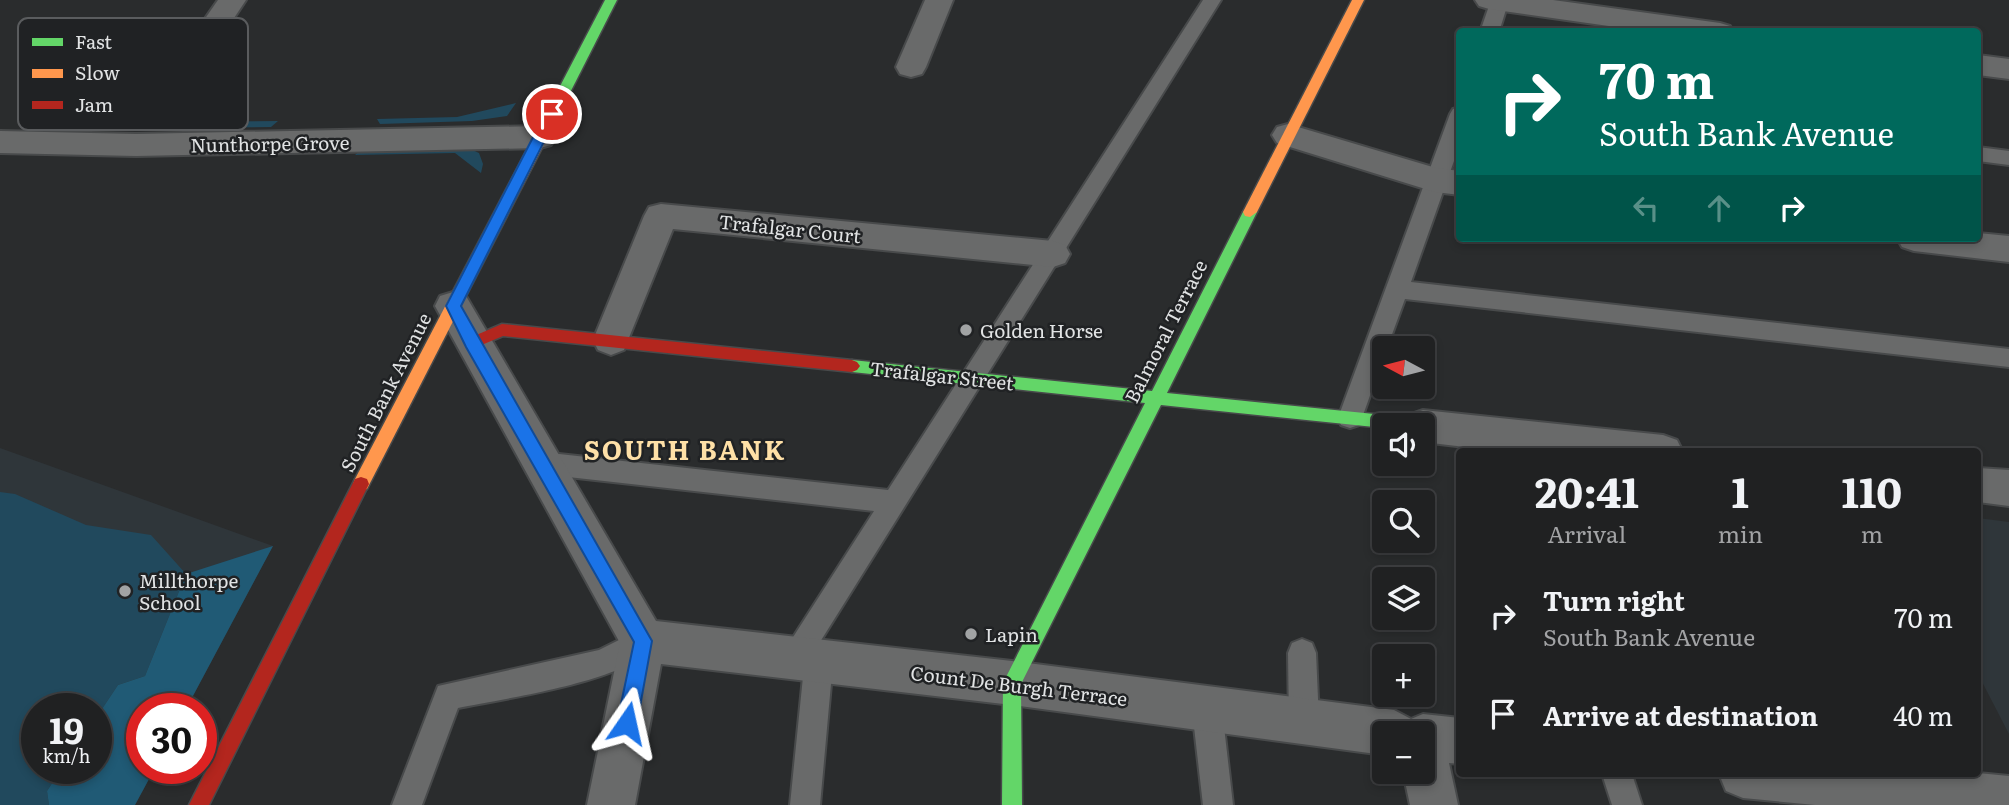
<!DOCTYPE html>
<html lang="en">
<head>
<meta charset="utf-8">
<style>
  body { margin:0; font-family:Literata,serif; background:#2d2e2f; color:#f1f3f6; height:100vh; display:flex; flex-direction:column; font-size:26px; white-space:nowrap }
  * { box-sizing:border-box; margin:0 }
  p { font-size:23px; color:#a2a3a5 }
  .icon { flex:none; width:38px; height:38px; fill:none; stroke:currentColor; stroke-width:2; stroke-linecap:round; stroke-linejoin:round }
  .map { position:relative; flex:1; overflow:hidden }
  .drawer { position:absolute; left:1456px; top:448px; width:525px; height:329px; display:flex; flex-direction:column; background:#202122; border-radius:7px; box-shadow:0 4px 10px #0003,0 0 0 2px #3d3e40 }
  .drawer>* { flex:none }
  .top-card { position:absolute; left:1456px; top:28px; width:525px; height:214px; border-radius:7px; box-shadow:0 4px 10px #0003,0 0 0 2px #3d3e40; background:#00695c; color:#fff; overflow:hidden }
  .needle { width:46px; rotate:277deg }
  .tools { position:absolute; left:1372px; top:336px; display:grid; gap:14px }
  .tools a { display:grid; place-items:center; width:63px; height:63px; border-radius:7px; background:#202122; box-shadow:0 4px 10px #0003,0 0 0 2px #3d3e40; font-size:35px }
  .speed { position:absolute; left:21px; top:693px; display:flex; gap:14px; font-size:35px; font-weight:700; text-align:center }
  .speed>* { display:grid; place-content:center; width:91px; height:91px; border-radius:50%; background:#202122; box-shadow:0 4px 10px #0003,0 0 0 2px #3d3e40; line-height:1 }
  .speed small { font-size:18px; font-weight:400 }
  .speed .limit { border:10px solid #d22; background:#fff; color:#111 }
  .pin { position:absolute; display:grid; place-items:center; width:60px; height:60px; color:#fff; margin:-30px; border:4px solid #fff; border-radius:50%; box-shadow:0 2px 7px #0007 }
  .me { position:absolute; width:77px; margin:-38px; rotate:11deg; stroke-linejoin:round; filter:drop-shadow(0 0 5px #0008) }
  .turn { display:flex; align-items:center; gap:24px; height:147px; padding:0 28px; font-size:32px }
  .turn .icon { width:91px; height:91px; stroke-width:2.5 }
  .turn b { display:block; font-size:49px; line-height:60px }
  .lanes { display:flex; align-items:center; height:66px; padding:0 28px; background:#0003; justify-content:center; gap:35px; direction:ltr }
  .lanes .off { opacity:.35 }
  .eta { display:flex; justify-content:space-evenly; align-items:center; height:119px; text-align:center }
  .eta b { font-size:42px; font-weight:700; line-height:49px }
  ul { padding:0; list-style:none }
  li { display:flex; align-items:center; gap:21px; height:98px; padding:0 28px }
  li div { flex:1 }
  li b { display:block; font-size:26px }
  li em { font-style:normal }
  .map>svg:first-child { display:block }
  .built { fill:#2f363a; fill-rule:evenodd }
  .green { fill:#21495d }
  .forest { fill:#205a75 }
  .lines { fill:none; stroke-linecap:round; stroke-linejoin:round }
  .lane-casing { stroke:#484a4b; stroke-width:4 }
  .street-casing { stroke:#484a4b; stroke-width:4 }
  .fast-casing { stroke:#484a4b; stroke-width:3 }
  .slow-casing { stroke:#484a4b; stroke-width:3 }
  .jam-casing { stroke:#484a4b; stroke-width:3 }
  .lane { fill:#696a6a; fill-rule:evenodd }
  .street { fill:#696a6a; fill-rule:evenodd }
  .fast { fill:#63d668; fill-rule:evenodd }
  .slow { fill:#ff974d; fill-rule:evenodd }
  .jam { fill:#b3261e; fill-rule:evenodd }
  .route { fill:#1a73e8; stroke:#114b97; stroke-width:2 }
  .poi-dot { fill:#a1a3a4; stroke:#202224; stroke-width:2.5 }
  .labels { text-anchor:middle; dominant-baseline:central; stroke-width:5; stroke-linejoin:round; paint-order:stroke }
  .street-label { font-size:19px; fill:#e1e3e4; stroke:#202224 }
  .poi-label { font-size:19px; fill:#e1e3e4; stroke:#202224; text-anchor:start }
  .district-label { font-size:26px; font-weight:bold; letter-spacing:2px; fill:#fee0a7; stroke:#202224 }
  .key { fill:#202224; stroke:#5a5c5e; stroke-width:2 }
  .key-label { font-size:19px; fill:#e1e3e4 }
</style>
</head>
<body>
<div class="map">
<svg width="2009" height="805" viewBox="0 0 2009 805">
  <rect width="100%" height="100%" fill="#2a2c2d"/>
  <g class="built">
    <path d="M0,448l273,98 -87,163h-44v59h13l-20,37h-135zM37,709h59v59h-59z"/>
    <polygon points="1978,518 2009,522 2009,734 1978,674"/>
  </g>
  <g class="green">
    <polygon points="516,103 507,116 472,121 380,124 377,119 457,117"/>
    <polygon points="278,121 271,127 168,128 171,122"/>
    <polygon points="468,148 479,153 483,164 481,173 455,153 355,155 362,149"/>
    <polygon points="0,492 15,494 86,525 151,535 186,574 145,676 118,685 96,718 96,709 37,709 37,768 62,768 47,791 49,805 0,805"/>
  </g>
  <polygon class="forest" points="273,546 186,709 142,709 142,768 155,768 135,805 49,805 47,791 62,768 96,768 96,718 118,685 145,676 186,574"/>
  <g class="lines">
    <g class="lane-casing">
      <g id="lane">
        <polygon points="1203,0 1221,0 815,650 819,648 829,652 833,662 820,805 790,805 804,667 793,673 783,669 779,659 874,511 541,474 532,471 528,463 532,455 541,452 888,490"/>
        <polygon points="1491,0 1509,0 1499,32 1480,32"/>
        <polygon points="1460,107 1460,144 1411,282 2009,349 2009,367 1405,299 1387,348 1384,348 1384,356 1362,418 1359,425 1350,428 1341,425 1338,418 1450,114 1453,109"/>
        <polygon points="1978,147 2009,151 2009,165 1978,161"/>
        <path d="M643,628l10,4 4,9c-17,39 -156,58 -199,67l-36,97h-30l46,-119 161,-36z"/>
        <polygon points="1302,639 1312,643 1316,653 1319,722 1314,732 1304,737 1294,732 1289,722 1288,653 1292,643"/>
        <polygon points="1207,695 1217,699 1222,709 1233,805 1203,805 1192,709 1197,699"/>
        <polygon points="1602,774 1632,774 1642,805 1612,805"/>
      </g>
    </g>
    <g class="street-casing">
      <g id="street">
        <polygon points="218,0 246,0 171,113 160,116 149,113 144,106"/>
        <polygon points="925,0 953,0 926,67 922,74 911,77 900,74 896,67"/>
        <polygon points="1475,0 1553,0 1720,23 1730,26 1734,32 1651,32 1489,9 1479,6"/>
        <polygon points="1978,55 2009,59 2009,79 1978,75"/>
        <polygon points="1288,124 1436,168 1460,171 1460,195 1435,192 1277,143 1272,135 1277,127"/>
        <polygon points="540,126 551,129 556,137 551,145 540,148 136,156 0,153 0,131 136,134"/>
        <polygon points="661,204 1053,241 1065,245 1070,254 1065,263 1053,267 673,229 624,350 611,355 598,350 593,340 644,216 649,207"/>
        <polygon points="1978,233 2009,236 2009,262 1914,251 1902,247 1897,238 1978,238"/>
        <polygon points="453,292 466,296 656,621 1012,661 1394,710 1411,719 1423,714 1460,718 1460,764 1449,763 1458,805 1410,805 1403,772 1423,772 1423,733 1384,733 1384,755 1012,705 661,664 635,805 587,805 620,643 435,306 440,296"/>
        <polygon points="1423,410 1663,435 1677,440 1683,452 1507,452 1423,442 1423,425 1404,425 1409,415"/>
        <polygon points="1978,468 2009,470 2009,506 1978,502"/>
        <polygon points="1978,773 2009,776 2009,805 1815,805 1743,798 1726,791 1719,774"/>
      </g>
    </g>
    <g class="fast-casing">
      <g id="fast">
        <polygon points="605,0 617,0 547,138 540,142 535,141 533,138"/>
        <polygon points="1250,207 1257,212 1167,393 1414,418 1420,420 1422,425 1384,425 1384,428 1161,405 1021,684 1022,805 1002,805 1003,683 1145,403 852,372 847,370 844,366 847,362 852,360 1152,391 1243,212"/>
      </g>
    </g>
    <g class="slow-casing">
      <g id="slow">
        <polygon points="1352,0 1364,0 1257,212 1250,217 1245,216 1243,212"/>
        <polygon points="540,134 547,138 367,489 361,491 355,489 353,484 355,479 533,138"/>
      </g>
    </g>
    <g class="jam-casing">
      <g id="jam">
        <polygon points="502,324 852,360 857,362 860,366 857,370 852,372 503,336 472,349 467,347 464,343 467,339"/>
        <polygon points="361,477 367,479 369,484 209,805 189,805 355,479"/>
      </g>
    </g>
    <use href="#lane" class="lane"/>
    <use href="#street" class="street"/>
    <use href="#fast" class="fast"/>
    <use href="#slow" class="slow"/>
    <use href="#jam" class="jam"/>
  </g>
  <polygon class="route" points="552,110 558,114 461,306 652,641 637,723 634,730 627,732 620,730 617,723 634,642 466,347 446,306 545,114"/>
  <g class="poi-dot">
    <circle cx="966" cy="330" r="7"/>
    <circle cx="125" cy="591" r="7"/>
    <circle cx="971" cy="634" r="7"/>
  </g>
  <g class="labels">
    <g class="street-label">
      <text transform="translate(270 143) rotate(-1)">Nunthorpe Grove</text>
      <text transform="translate(790 228) rotate(6)">Trafalgar Court</text>
      <text transform="translate(1165 331) rotate(-63)">Balmoral Terrace</text>
      <text transform="translate(942 375) rotate(6)">Trafalgar Street</text>
      <text transform="translate(385 392) rotate(-63)">South Bank Avenue</text>
      <text transform="translate(1019 685) rotate(7)">Count De Burgh Terrace</text>
    </g>
    <g class="poi-label">
      <text x="980" y="330">Golden Horse</text>
      <text x="139" y="580">Millthorpe<tspan x="139" dy="22">School</tspan></text>
      <text x="985" y="634">Lapin</text>
    </g>
    <g class="district-label">
      <text x="685" y="448">SOUTH BANK</text>
    </g>
  </g>
  <rect x="18" y="18" width="230" height="112" rx="10" class="key"/>
  <rect x="32" y="38" width="31" height="8" fill="#63d668"/>
  <rect x="32" y="69" width="31" height="9" fill="#ff974d"/>
  <rect x="32" y="101" width="31" height="8" fill="#b3261e"/>
  <g class="key-label">
    <text x="75" y="49">Fast</text>
    <text x="75" y="80">Slow</text>
    <text x="75" y="112">Jam</text>
  </g>
</svg>
<div class="tools">
<a><svg class="needle" viewBox="-14 -14 28 28"><path d="M0-13l5 13h-10z" fill="#e53935"/><path d="M0 13l5-13h-10z" fill="#a2a3a5"/></svg></a>
<a><svg class="icon" aria-label="sound" viewBox="0 0 24 24"><path d="M4 9h4l5-4v14l-5-4H4zM17 9q2 3 0 6"/></svg></a>
<a><svg class="icon" aria-label="search" viewBox="0 0 24 24"><circle cx="10" cy="10" r="6"/><path d="M15 15l6 6"/></svg></a>
<a><svg class="icon" aria-label="layers" viewBox="0 0 24 24"><path d="M12 4l9 5-9 5-9-5zM3 14l9 5 9-5"/></svg></a>
<a>+</a>
<a>−</a>
</div>
<div class="speed"><div>19<small>km/h</small></div><div class="limit">30</div></div>
<div class="pin" style="left:552px;top:114px;background:#d93025"><svg class="icon" aria-label="arrive" viewBox="0 0 24 24"><path d="M6 21V4h12l-3 4 3 4H6"/></svg></div>
<svg class="me" style="left:627px;top:723px" viewBox="-20 -20 40 40"><path d="M0-17L14 15 0 8-14 15z" fill="#1a73e8" stroke="#fff" stroke-width="4"/></svg>
<div class="top-card">
<div class="turn"><svg class="icon" aria-label="right" viewBox="0 0 24 24"><path d="M7 20v-9h11M14 6l5 5-5 5"/></svg><div><b>70 m</b>South Bank Avenue</div></div>
<div class="lanes"><svg class="icon off" aria-label="left" viewBox="0 0 24 24"><path d="M17 20v-9H6M10 6l-5 5 5 5"/></svg><svg class="icon off" aria-label="ahead" viewBox="0 0 24 24"><path d="M12 20V5M6 11l6-6 6 6"/></svg><svg class="icon" aria-label="right" viewBox="0 0 24 24"><path d="M7 20v-9h11M14 6l5 5-5 5"/></svg></div>
</div>
<section class="drawer">
<div class="eta">
<div><b>20:41</b><p>Arrival</p></div>
<div><b>1</b><p>min</p></div>
<div><b>110</b><p>m</p></div>
</div>
<ul>
<li><svg class="icon" aria-label="right" viewBox="0 0 24 24"><path d="M7 20v-9h11M14 6l5 5-5 5"/></svg><div><b>Turn right</b><p>South Bank Avenue</p></div><em>70 m</em></li>
<li><svg class="icon" aria-label="arrive" viewBox="0 0 24 24"><path d="M6 21V4h12l-3 4 3 4H6"/></svg><div><b>Arrive at destination</b></div><em>40 m</em></li>
</ul>
</section>
</div>
</body>
</html>
